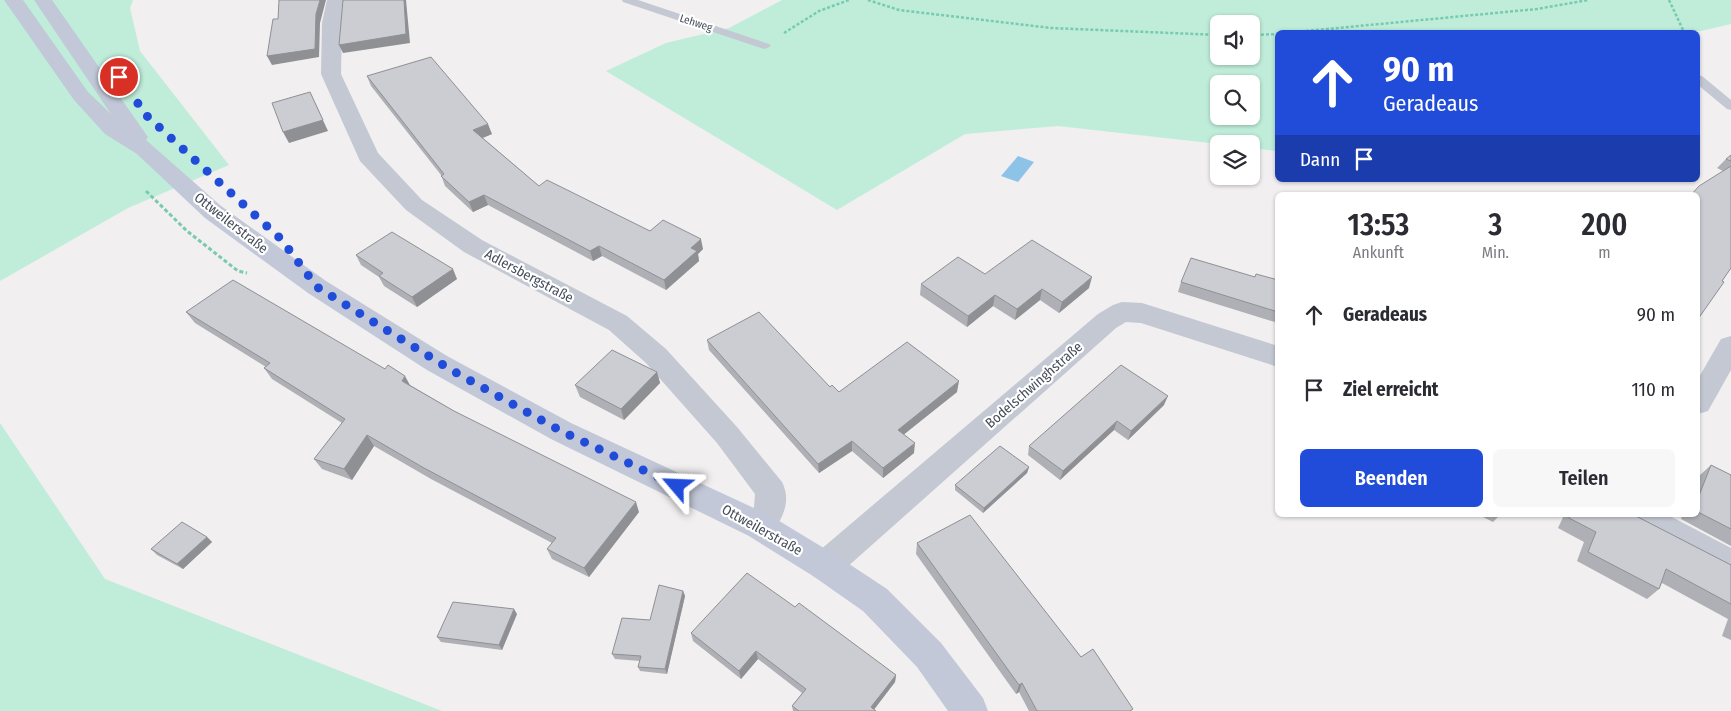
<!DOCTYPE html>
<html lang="de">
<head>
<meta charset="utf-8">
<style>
  body { margin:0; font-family:"Fira Sans Condensed",sans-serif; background:#f7f7f7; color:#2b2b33; height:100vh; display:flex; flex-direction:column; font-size:19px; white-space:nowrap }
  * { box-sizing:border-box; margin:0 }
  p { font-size:16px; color:#7c7c81 }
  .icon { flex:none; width:28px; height:28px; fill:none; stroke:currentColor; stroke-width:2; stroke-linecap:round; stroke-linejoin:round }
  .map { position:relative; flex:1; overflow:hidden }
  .panel { position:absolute; left:1275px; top:192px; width:425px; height:325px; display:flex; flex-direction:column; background:#fff; border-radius:8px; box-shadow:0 1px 4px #0004 }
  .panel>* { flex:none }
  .guide { position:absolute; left:1275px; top:30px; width:425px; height:152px; border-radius:8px; box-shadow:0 1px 4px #0004; background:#214cd9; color:#fff; overflow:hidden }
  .buttons { position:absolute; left:1210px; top:15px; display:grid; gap:10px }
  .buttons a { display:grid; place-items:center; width:50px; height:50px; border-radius:8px; background:#fff; box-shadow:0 1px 4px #0004; font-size:25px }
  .pin { position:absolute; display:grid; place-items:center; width:42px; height:42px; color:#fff; margin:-21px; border:2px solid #fff; border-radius:50%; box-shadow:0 1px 5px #0007 }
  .me { position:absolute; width:55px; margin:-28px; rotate:296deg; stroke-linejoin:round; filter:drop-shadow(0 0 4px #0008) }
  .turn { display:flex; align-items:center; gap:18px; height:105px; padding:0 25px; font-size:22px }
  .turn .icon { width:65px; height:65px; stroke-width:2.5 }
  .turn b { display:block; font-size:35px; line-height:42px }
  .then { display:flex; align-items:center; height:48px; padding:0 25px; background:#0003; gap:10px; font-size:19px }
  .eta { display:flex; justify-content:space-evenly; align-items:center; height:85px; text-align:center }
  .eta b { font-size:30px; font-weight:600; line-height:35px }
  .cta { display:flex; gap:10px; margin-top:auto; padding:10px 25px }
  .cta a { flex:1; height:58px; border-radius:8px; background:#214cd9; color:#fff; font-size:20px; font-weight:600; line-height:58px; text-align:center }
  .cta a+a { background:#f7f7f7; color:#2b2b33 }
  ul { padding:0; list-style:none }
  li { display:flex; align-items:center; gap:15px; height:75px; padding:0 25px }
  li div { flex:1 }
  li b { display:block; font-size:19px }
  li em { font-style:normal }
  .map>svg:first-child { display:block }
  .green { fill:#bfedda; fill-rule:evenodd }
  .water { fill:#8ec3e8 }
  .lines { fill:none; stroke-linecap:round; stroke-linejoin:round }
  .path-far1 { stroke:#78cab2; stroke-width:2.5; stroke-dasharray:3 2; stroke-linecap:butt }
  .path { stroke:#78cab2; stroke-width:3; stroke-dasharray:4 2.5; stroke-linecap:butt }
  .service { fill:#c3c8d3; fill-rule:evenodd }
  .minor { fill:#c3c8d3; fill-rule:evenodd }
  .secondary { fill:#c2c8d7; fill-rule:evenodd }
  .wall { fill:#afb0b5 }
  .shaded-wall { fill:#8f9094 }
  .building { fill:#cccdd3; stroke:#8f9094 }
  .route { stroke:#214cd9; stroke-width:9; stroke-dasharray:0 16.2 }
  .labels { text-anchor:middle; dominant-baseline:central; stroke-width:4.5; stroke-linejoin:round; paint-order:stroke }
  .far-street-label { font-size:11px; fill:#474e5b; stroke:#fff }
  .street-label { font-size:14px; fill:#474e5b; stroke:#fff }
</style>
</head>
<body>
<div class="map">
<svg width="1731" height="711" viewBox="0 0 1731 711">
  <rect width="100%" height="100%" fill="#f1efef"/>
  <g class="green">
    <polygon points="0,0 133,0 130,8 140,51 229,165 128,208 0,281"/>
    <path d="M782,0h949v24l-30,7 -25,1h-398l-1,119 -26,-3v-4h-32l-161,-18 -93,8 -128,76 -231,-139 60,-28 63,-15zM1219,24h32v32h-32zM1219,84h32v32h-32z"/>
    <polygon points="0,423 105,579 442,711 0,711"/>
  </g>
  <polygon class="water" points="1018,156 1034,162 1018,182 1001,176"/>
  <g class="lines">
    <g class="path-far1">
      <polyline points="868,0 899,10 1051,28 1219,35"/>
      <polyline points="1669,0 1684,32"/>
      <polyline points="1296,32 1537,9 1588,0"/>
      <polyline points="784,33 819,11 849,0"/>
      <polyline points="1251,35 1278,34"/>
    </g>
    <polyline class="path" points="146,191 187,231 238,271 247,273"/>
    <g class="service">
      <polygon points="622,0 638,0 769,44 771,46 765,49 761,48 623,2"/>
      <polygon points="1698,75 1702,76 1731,100 1731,110 1727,109 1698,85"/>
    </g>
    <g class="minor">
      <path d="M327,0h18l-3,23 -1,51 37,79 44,47 60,40 145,76 39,33 71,78 45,55c10,20 0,36 -11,54l-11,4 -11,-4 -5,-10 10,-19 1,-13 -38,-51 -71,-80 -37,-33 -145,-78 -58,-42 -46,-49 -39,-87 1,-51z"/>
      <polygon points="1122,302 1142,303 1278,346 1278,367 1141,323 1126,322 1116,328 837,576 825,581 813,576 809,566 813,556 1098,314 1113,305"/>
      <polygon points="1731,336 1731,370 1708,411 1698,414 1698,379 1721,339"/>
      <polygon points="1622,515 1668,515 1731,548 1731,579 1719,574 1627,525"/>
    </g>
    <polygon class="secondary" points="4,0 23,0 88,92 111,114 34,0 52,0 148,137 146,140 221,206 326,281 447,356 571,423 771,516 837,556 887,589 941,643 983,698 988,711 948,711 917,667 863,611 813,576 749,536 551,439 427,370 308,293 205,218 137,154 105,134 74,100"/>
  </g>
  <g class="wall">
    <polygon points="367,76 492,134 483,138 539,186 650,231 703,249 698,254 699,261 666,290 602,256 593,261 488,205 473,212 445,186 441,175 371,86"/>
    <polygon points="1731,155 1731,268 1722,281 1723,171 1717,168 1726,159"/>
    <polygon points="356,255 457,279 417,307 384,286 379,277 361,265"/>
    <polygon points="985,274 1089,288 1059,313 1040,300 1015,320 993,306 967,327 920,295 921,284"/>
    <polygon points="1255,277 1278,280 1278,323 1178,292 1181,282"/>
    <polygon points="186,312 410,385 454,411 639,512 589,577 552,559 547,549 552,543 431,479 374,446 352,480 322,469 314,459 342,423 272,379 264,368 266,367 195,323"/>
    <polygon points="707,340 830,387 839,392 957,392 904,434 914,453 883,478 852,451 819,473 709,350"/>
    <polygon points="657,372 660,383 624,420 580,397 575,385"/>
    <polygon points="1164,405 1128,440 1114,430 1060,480 1028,455 1029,446"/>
    <polygon points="1711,465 1731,475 1731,546 1681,519 1682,515 1698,515 1698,479 1699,476"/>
    <polygon points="1029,467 1027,473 983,513 955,490 955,485"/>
    <polygon points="1479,515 1500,515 1493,522"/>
    <polygon points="1564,515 1634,515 1731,565 1731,640 1722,636 1728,619 1662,583 1659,589 1647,599 1577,561 1584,542 1558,528"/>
    <polygon points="207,537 212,542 183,569 157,555 151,549"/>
    <polygon points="917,543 1081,657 1132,711 1029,711 1019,692 1016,694 916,554"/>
    <polygon points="683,591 685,596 667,674 640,671 638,667 640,661 615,659 612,654"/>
    <polygon points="795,607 896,675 895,682 874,709 876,711 793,711 792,706 802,693 758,659 741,679 693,641 691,633"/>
    <polygon points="517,614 502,650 441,642 437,637"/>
  </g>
  <g class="shaded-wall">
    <polygon points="320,0 326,0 320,23 319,57 272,65 267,56 316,14"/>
    <polygon points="404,0 406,0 410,43 343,53 339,45"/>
    <polygon points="310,92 328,131 289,143 283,132"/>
    <polygon points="488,124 492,134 477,140 473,130"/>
    <polygon points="484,195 488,205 473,212 469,202"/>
    <polygon points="701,239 703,249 698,254 699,261 666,290 664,280 691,248"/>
    <polygon points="599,246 602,256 593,261 590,251"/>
    <polygon points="453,269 457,279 417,307 412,297"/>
    <polygon points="1092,277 1089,288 1059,313 1062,302"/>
    <polygon points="1042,289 1040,300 1015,320 1017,309"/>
    <polygon points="995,295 993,306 967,327 968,316"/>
    <polygon points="657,372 660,383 624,420 621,409"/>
    <polygon points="405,376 411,387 402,381"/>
    <polygon points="959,381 957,392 897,440 898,430"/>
    <polygon points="1168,396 1164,405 1128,440 1131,431"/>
    <polygon points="1117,421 1114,430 1060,480 1063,471"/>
    <polygon points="367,435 374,446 352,480 344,469"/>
    <polygon points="852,441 852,451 819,473 818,464"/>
    <polygon points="915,443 914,453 883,478 883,468"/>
    <polygon points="1029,467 1027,473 983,513 984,508"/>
    <polygon points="636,502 639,512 589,577 584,568"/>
    <polygon points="207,537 212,542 183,569 177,564"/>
    <polygon points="683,591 685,596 667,674 665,669"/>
    <polygon points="514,609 517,614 502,650 499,645"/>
    <polygon points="756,651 758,659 741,679 739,671"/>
    <polygon points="896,675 895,682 873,711 871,707"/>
    <polygon points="1022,683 1019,692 1016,694 1019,685"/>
  </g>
  <g class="building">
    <polygon points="279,0 320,0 316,14 315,49 267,56 273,19 278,19"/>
    <polygon points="343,0 404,0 406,34 339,45"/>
    <polygon points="431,57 488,124 473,130 539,186 547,180 650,231 663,220 701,239 691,248 697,251 664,280 599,246 590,251 484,195 469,202 441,176 444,174 367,76"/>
    <polygon points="310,92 323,120 283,132 272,103"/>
    <polygon points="1731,155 1731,161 1726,159"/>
    <polygon points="1731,166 1731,268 1722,281 1724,282 1698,319 1698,195 1691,195 1699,186"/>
    <polygon points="392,232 453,269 412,297 379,276 383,273 356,255"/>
    <polygon points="1032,240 1092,277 1062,302 1042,289 1017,309 995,295 968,316 921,284 958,257 985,274"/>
    <polygon points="1191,258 1255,277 1256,274 1278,280 1278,312 1181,282"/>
    <polygon points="233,280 385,369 388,365 405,376 402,381 454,411 636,502 584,568 547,549 556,538 424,468 367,435 344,469 314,459 345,419 264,368 270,363 186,312"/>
    <polygon points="759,312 830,387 832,385 839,392 907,342 959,381 898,430 915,443 883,468 852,441 818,464 707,340"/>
    <polygon points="612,350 657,372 621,409 575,385"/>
    <polygon points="1121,365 1168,396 1131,431 1117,421 1063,471 1029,446"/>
    <polygon points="1000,446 1029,467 984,508 955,485"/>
    <polygon points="1711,465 1731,475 1731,529 1698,512 1698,498"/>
    <polygon points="970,515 1081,657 1093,649 1133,709 1130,711 1037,711 1022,683 1019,685 917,543"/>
    <polygon points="1570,515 1634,515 1731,565 1731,604 1666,569 1659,589 1588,552 1596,532 1569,518"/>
    <polygon points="182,522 207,537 177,564 151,549"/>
    <polygon points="747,573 795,607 799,603 896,675 871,707 876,711 799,711 792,706 806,689 756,651 739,671 691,633"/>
    <polygon points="659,585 683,591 665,669 638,667 641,656 612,654 622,618 650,620"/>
    <polygon points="453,602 514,609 499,645 437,637"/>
  </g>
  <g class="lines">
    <polyline class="route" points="119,77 147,116 281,239 317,287 453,371 561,431 677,486"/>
  </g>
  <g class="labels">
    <g class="far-street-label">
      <text transform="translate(696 23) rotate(18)">Lehweg</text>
    </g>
    <g class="street-label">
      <text transform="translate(231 223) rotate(38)">Ottweilerstraße</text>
      <text transform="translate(529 276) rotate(28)">Adlersbergstraße</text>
      <text transform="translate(1034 385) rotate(-41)">Bodelschwinghstraße</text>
      <text transform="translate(762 530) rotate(29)">Ottweilerstraße</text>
    </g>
  </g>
</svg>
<div class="buttons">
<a><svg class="icon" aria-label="sound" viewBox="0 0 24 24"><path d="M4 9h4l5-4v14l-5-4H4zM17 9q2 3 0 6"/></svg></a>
<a><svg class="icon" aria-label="search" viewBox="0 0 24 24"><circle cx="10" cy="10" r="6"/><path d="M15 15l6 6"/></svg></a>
<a><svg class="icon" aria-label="layers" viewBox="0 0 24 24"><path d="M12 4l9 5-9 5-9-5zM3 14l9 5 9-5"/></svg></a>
</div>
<div class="pin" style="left:119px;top:77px;background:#d93025"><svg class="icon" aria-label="arrive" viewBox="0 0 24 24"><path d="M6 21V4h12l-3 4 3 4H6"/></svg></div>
<svg class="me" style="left:677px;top:486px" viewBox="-20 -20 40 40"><path d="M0-17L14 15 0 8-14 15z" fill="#214cd9" stroke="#fff" stroke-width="4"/></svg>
<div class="guide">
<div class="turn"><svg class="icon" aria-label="ahead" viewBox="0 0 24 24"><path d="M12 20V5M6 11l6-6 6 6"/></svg><div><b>90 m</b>Geradeaus</div></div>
<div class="then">Dann<svg class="icon" aria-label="arrive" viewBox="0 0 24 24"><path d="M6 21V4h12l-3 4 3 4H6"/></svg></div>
</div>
<section class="panel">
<div class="eta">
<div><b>13:53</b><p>Ankunft</p></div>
<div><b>3</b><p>Min.</p></div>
<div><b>200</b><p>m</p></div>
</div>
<ul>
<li><svg class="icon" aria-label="ahead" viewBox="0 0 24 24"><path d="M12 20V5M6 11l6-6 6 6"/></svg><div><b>Geradeaus</b></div><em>90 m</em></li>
<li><svg class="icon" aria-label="arrive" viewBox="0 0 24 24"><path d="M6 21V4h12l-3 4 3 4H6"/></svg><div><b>Ziel erreicht</b></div><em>110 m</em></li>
</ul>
<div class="cta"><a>Beenden</a><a>Teilen</a></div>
</section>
</div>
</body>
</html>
